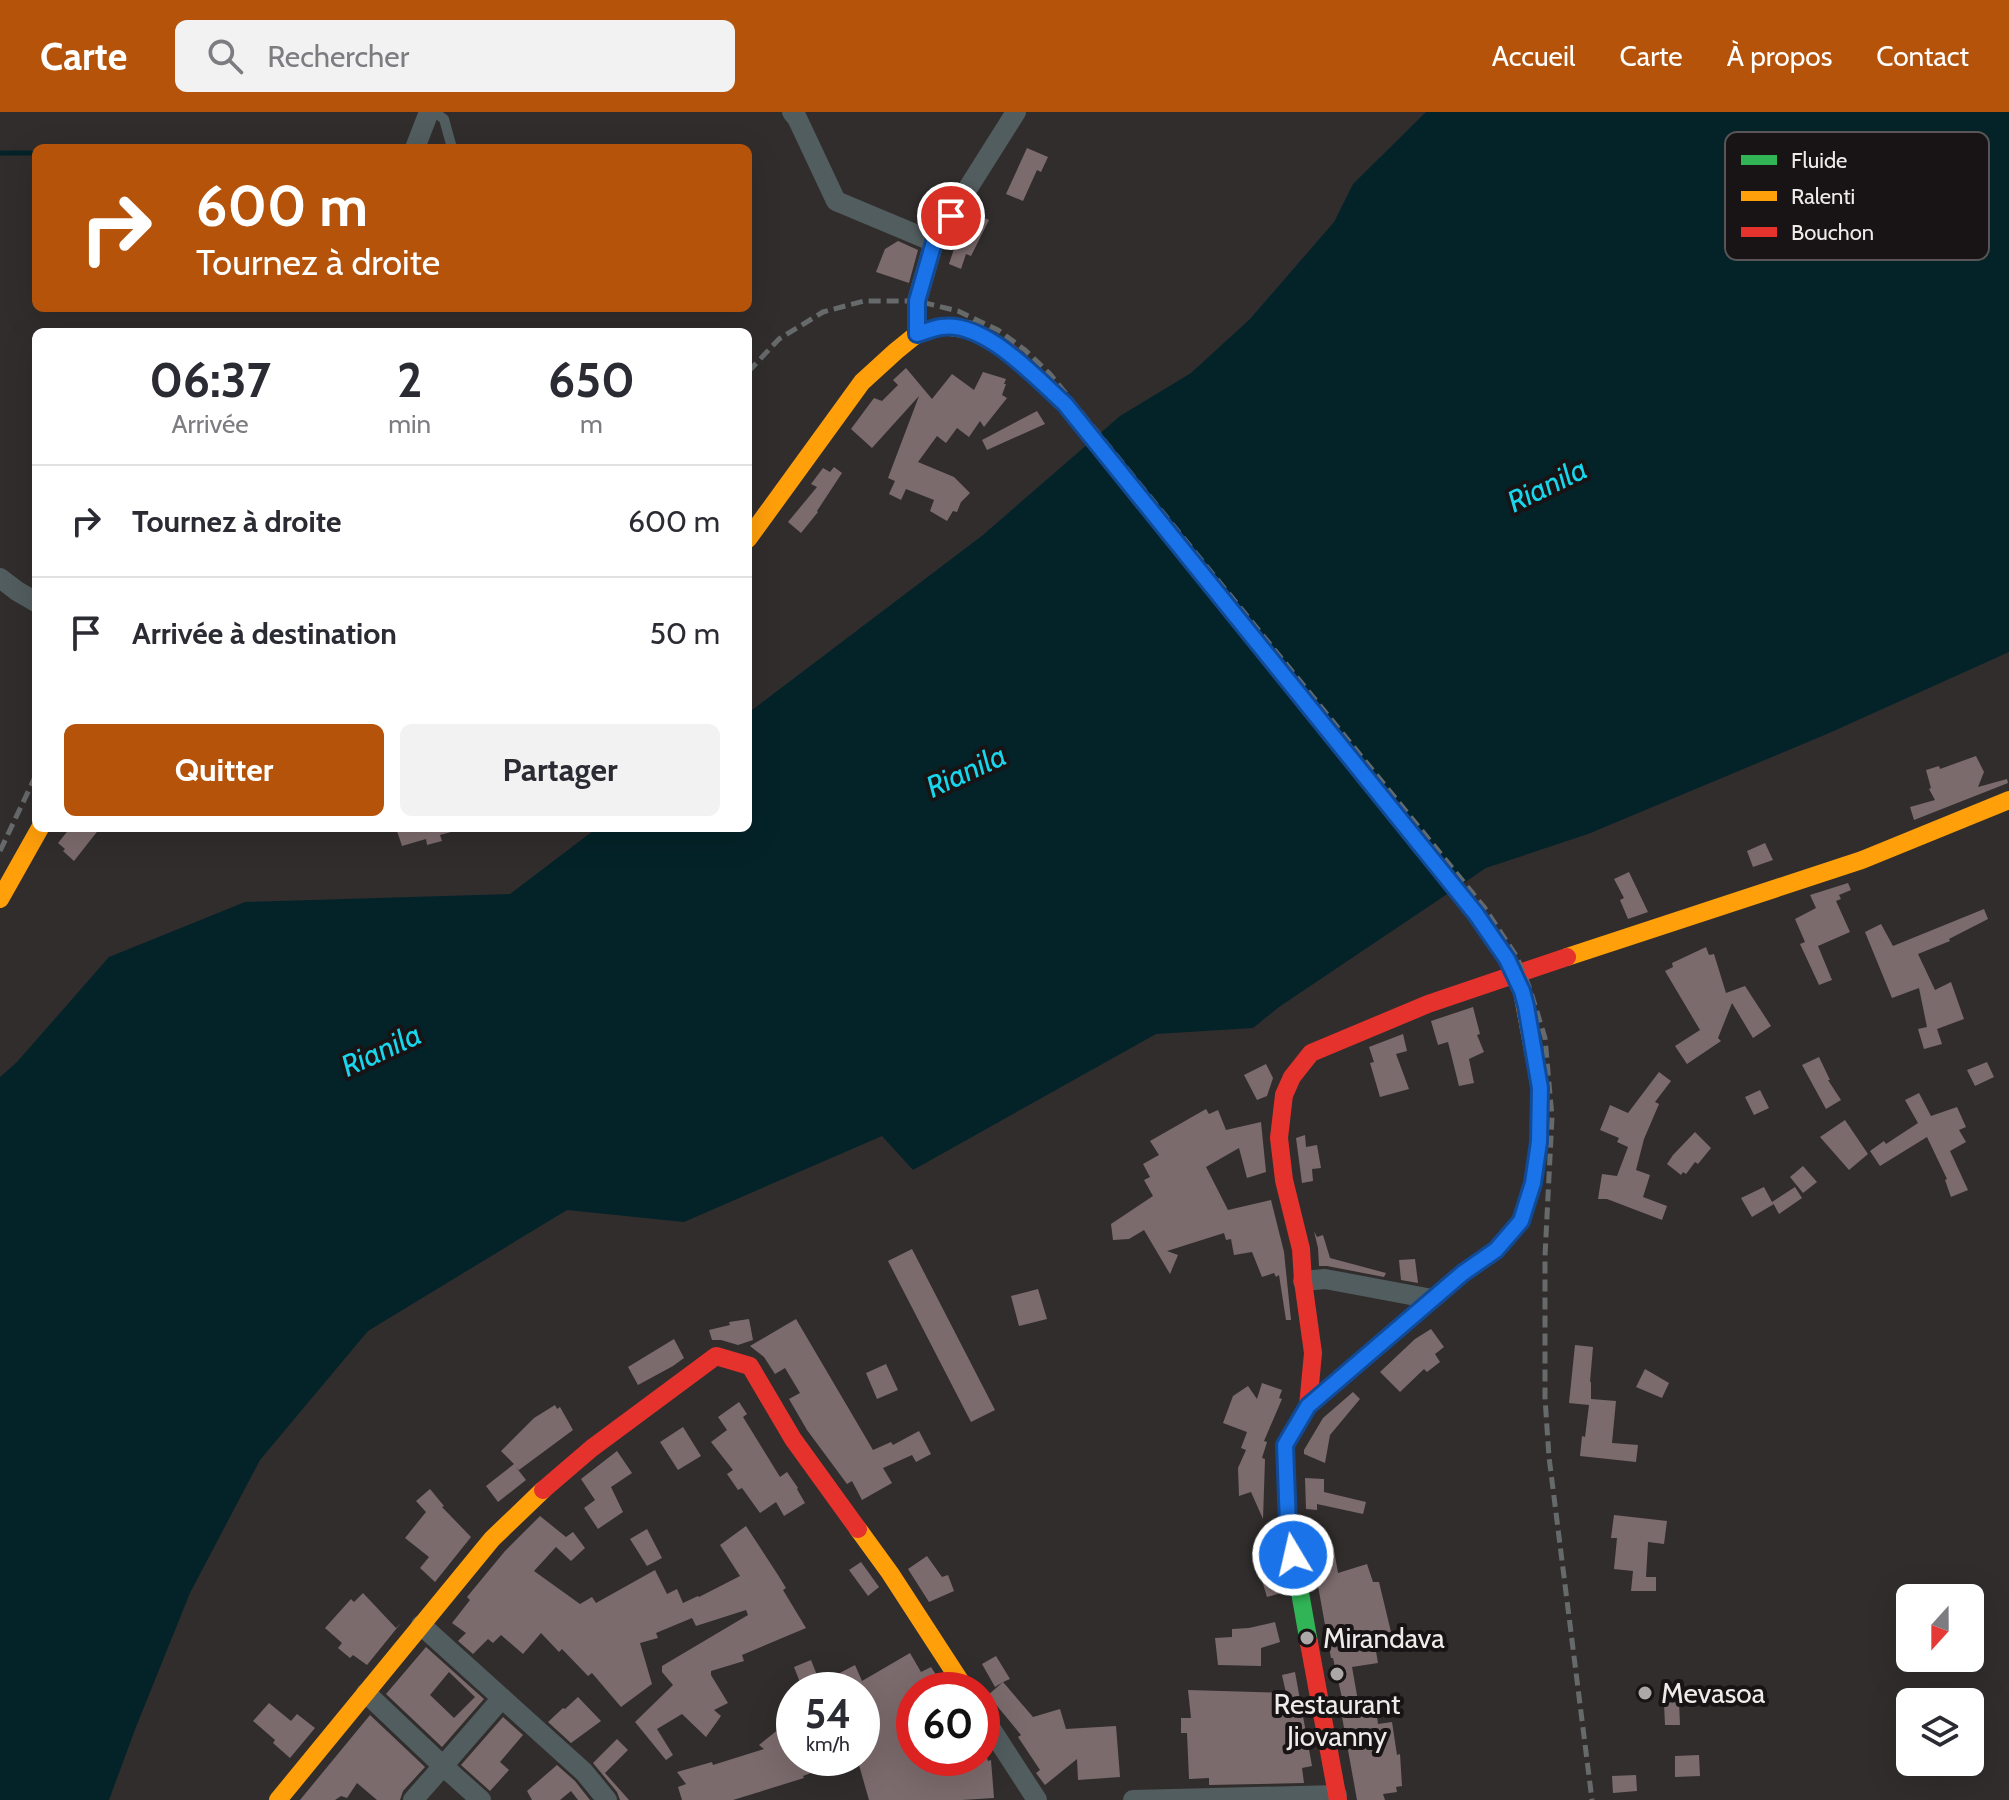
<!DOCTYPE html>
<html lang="fr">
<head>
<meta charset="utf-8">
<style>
  body { margin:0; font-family:Cabin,sans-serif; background:#f2f2f3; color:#2b2b33; height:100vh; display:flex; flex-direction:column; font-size:30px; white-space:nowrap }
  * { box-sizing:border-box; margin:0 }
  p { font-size:26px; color:#7c7c81 }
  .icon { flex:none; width:44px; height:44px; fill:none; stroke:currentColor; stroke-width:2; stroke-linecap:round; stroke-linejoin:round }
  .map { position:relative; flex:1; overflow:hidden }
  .details { position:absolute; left:32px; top:216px; width:720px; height:504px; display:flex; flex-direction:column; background:#fff; border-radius:12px; box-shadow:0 8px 32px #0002 }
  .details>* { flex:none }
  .hud { position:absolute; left:32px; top:32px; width:720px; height:168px; border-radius:12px; box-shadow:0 8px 32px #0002; background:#b45309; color:#fff; overflow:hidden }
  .needle { width:52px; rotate:201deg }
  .buttons { position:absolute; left:1896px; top:1472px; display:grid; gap:16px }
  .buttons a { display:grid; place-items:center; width:88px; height:88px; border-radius:12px; background:#fff; box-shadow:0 8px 32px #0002; font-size:40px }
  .speed { position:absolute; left:776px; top:1560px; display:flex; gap:16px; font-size:40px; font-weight:700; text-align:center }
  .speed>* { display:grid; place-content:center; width:104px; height:104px; border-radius:50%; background:#fff; box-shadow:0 8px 32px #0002; line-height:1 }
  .speed small { font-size:20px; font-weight:400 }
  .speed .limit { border:12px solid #d22; background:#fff; color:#111 }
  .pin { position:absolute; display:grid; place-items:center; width:68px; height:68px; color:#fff; margin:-34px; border:4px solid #fff; border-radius:50%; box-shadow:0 2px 8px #0007 }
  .me { position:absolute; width:88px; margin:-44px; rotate:351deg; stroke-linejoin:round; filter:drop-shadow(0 0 6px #0008) }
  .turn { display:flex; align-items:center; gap:28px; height:168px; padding:0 32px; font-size:36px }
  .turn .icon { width:104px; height:104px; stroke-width:2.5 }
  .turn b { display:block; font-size:56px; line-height:68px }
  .eta { display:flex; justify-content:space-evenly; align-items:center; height:136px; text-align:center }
  .eta b { font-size:48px; font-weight:700; line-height:56px }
  .cta { display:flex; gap:16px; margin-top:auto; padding:16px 32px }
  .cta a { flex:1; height:92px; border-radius:12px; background:#b45309; color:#fff; font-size:32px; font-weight:700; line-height:92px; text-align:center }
  .cta a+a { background:#f2f2f3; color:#2b2b33 }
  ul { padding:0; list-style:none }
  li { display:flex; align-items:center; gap:24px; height:112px; padding:0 32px; border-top:2px solid #e1e1e2 }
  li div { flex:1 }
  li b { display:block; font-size:30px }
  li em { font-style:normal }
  header { display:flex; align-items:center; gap:48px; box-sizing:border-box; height:112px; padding:0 40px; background:#b45309; color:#fff }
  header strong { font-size:38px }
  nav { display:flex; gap:44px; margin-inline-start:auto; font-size:28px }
  .search { width:560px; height:72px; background:#f2f2f3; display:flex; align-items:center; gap:20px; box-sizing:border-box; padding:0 28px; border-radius:12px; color:#7c7c81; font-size:30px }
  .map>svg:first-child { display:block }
  .water { fill:#042328 }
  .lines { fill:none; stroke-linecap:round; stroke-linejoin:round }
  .stream { stroke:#042328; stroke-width:5 }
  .building { fill:#7c6b6d; fill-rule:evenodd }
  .lane { stroke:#525d5f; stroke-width:10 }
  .street { stroke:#525d5f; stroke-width:20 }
  .fast { stroke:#30b455; stroke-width:18 }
  .slow { stroke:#ff9f0a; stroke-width:18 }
  .jam { stroke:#e5322d; stroke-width:18 }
  .rail { stroke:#666a6b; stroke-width:5; stroke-dasharray:12 6; stroke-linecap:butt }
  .route-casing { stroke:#114b97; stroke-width:20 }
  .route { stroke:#1a73e8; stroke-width:14 }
  .poi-dot { fill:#ada8a8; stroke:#181415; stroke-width:3 }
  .labels { text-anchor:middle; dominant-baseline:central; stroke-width:8; stroke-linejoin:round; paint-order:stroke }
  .poi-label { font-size:28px; fill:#f0ebeb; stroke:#181415; text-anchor:start }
  .water-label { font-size:30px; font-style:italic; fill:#18d7ec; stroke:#181415 }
  .key { fill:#181415; stroke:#595455; stroke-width:2 }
  .key-label { font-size:22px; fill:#f0ebeb }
</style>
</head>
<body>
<header>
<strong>Carte</strong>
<div class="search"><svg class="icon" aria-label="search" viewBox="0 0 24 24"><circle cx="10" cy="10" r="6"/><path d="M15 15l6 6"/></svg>Rechercher</div>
<nav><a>Accueil</a><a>Carte</a><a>À propos</a><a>Contact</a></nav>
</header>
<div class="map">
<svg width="2009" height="1688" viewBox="0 0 2009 1688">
  <rect width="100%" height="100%" fill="#312d2d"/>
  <polygon class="water" points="1426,0 2009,0 2009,540 1827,622 1588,722 1486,756 1279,895 1253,916 1156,922 913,1058 882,1024 684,1110 567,1098 368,1219 260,1348 190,1481 136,1615 109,1688 0,1688 0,965 17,950 109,845 245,790 510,782 597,716 748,716 748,601 983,423 1120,304 1191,261 1250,207 1334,110 1353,72"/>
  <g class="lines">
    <polyline class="stream" points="0,41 31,41"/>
  </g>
  <g class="building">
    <polygon points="1027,36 1048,45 1041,60 1037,58 1023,89 1006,82"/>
    <polygon points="973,101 989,108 971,144 966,142 961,157 949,152 962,113 966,115"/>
    <polygon points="898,129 918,138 909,171 876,160 885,137"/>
    <polygon points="906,256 932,287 952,262 974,278 983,260 1006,267 1004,272 1006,272 1002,283 1007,286 984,315 980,309 969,325 957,316 946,331 937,324 918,350 954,365 970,381 961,390 957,400 953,399 947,409 930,399 934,388 906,377 901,388 889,382 895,369 888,366 919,284 872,336 851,317 874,286 882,289 898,273 893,268"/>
    <polygon points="1037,299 1045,312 987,338 982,328"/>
    <polygon points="834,355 842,361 817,399 818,400 801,421 788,410 817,375 811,372 823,356 830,360"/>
    <polygon points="1976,644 1984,660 1978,675 2007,667 2008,671 1914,708 1910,695 1935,688 1929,677 1931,676 1926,658 1939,654 1940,657"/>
    <polygon points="70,716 100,716 74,749 63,739 65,737 58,731"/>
    <polygon points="396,716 451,716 451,720 440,723 442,729 427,733 426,727 402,734"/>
    <polygon points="1765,731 1773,748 1753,755 1747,739"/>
    <polygon points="1629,760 1648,800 1628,807 1620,788 1624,786 1614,767"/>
    <polygon points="1848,771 1851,778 1839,783 1841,787 1836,789 1850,820 1818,834 1832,868 1819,873 1800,832 1805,830 1795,807 1816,796 1810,783"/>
    <polygon points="1984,797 1988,807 1949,827 1950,829 1918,842 1935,878 1951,870 1964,907 1937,917 1942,932 1924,937 1918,917 1927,915 1919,876 1892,886 1865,820 1881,812 1893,834"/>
    <polygon points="1706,835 1709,843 1714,842 1726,881 1745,874 1771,914 1753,926 1732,891 1718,926 1721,929 1687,952 1675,934 1700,918 1665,859 1673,855 1672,851"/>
    <polygon points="1473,895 1480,922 1477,923 1484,940 1469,947 1474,971 1459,974 1448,930 1438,933 1431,909"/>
    <polygon points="1403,922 1407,939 1396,942 1409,977 1380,985 1370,951 1374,950 1369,935"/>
    <polygon points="1819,945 1830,968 1828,968 1841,988 1826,997 1802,953"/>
    <polygon points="1987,950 1994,965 1975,974 1967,958"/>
    <polygon points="1266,952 1273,966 1267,984 1257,988 1244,963"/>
    <polygon points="1659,960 1671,969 1655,990 1659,992 1644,1027 1636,1058 1650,1063 1643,1085 1667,1094 1662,1108 1607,1087 1598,1087 1602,1062 1617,1064 1628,1035 1617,1030 1619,1026 1600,1018 1610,993 1628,1001"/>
    <polygon points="1760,978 1769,996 1754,1003 1745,985"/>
    <polygon points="1919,981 1931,1004 1957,995 1966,1015 1959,1018 1966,1030 1950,1039 1968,1078 1951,1085 1945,1068 1947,1067 1927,1025 1880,1054 1870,1039 1884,1029 1886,1032 1918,1011 1905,988"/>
    <polygon points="1206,997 1209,1002 1218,998 1226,1018 1261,1010 1266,1060 1247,1066 1239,1036 1206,1055 1228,1098 1271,1088 1284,1140 1291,1208 1286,1208 1279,1163 1276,1165 1274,1161 1262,1165 1252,1140 1234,1143 1231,1127 1226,1128 1224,1121 1167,1139 1178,1143 1170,1162 1144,1118 1129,1127 1113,1128 1111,1112 1153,1084 1144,1068 1150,1065 1143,1052 1159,1043 1150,1029"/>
    <polygon points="1845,1008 1868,1042 1849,1058 1820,1025"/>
    <polygon points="1695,1020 1711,1036 1698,1052 1695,1050 1686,1062 1683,1060 1681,1063 1667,1052 1673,1043"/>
    <polygon points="1305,1023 1306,1035 1317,1033 1321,1056 1312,1057 1313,1069 1302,1071 1296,1026"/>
    <polygon points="1803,1054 1817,1070 1803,1081 1790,1065"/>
    <polygon points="1764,1075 1772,1090 1795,1075 1802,1086 1779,1102 1773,1091 1774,1092 1752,1105 1741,1086"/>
    <polygon points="1314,1119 1317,1125 1323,1123 1330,1146 1386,1161 1384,1165 1327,1154 1319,1154 1318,1136"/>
    <polygon points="912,1137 995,1298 971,1310 888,1149"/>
    <polygon points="1415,1147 1418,1171 1401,1168 1399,1148"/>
    <polygon points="1038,1177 1047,1207 1019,1214 1011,1184"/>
    <polygon points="749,1207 753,1228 738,1233 721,1228 712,1228 709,1218 730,1213 729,1210"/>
    <polygon points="796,1207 873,1338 891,1330 893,1333 919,1319 931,1342 916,1350 912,1343 883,1356 892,1371 862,1388 852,1369 847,1372 807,1318 789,1287 800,1281 785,1256 775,1262 764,1245 750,1234"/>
    <polygon points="1431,1217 1444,1235 1435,1242 1440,1250 1427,1260 1424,1257 1400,1280 1380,1260 1415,1227"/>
    <polygon points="674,1227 684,1246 673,1254 638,1273 628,1255"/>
    <polygon points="1575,1233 1593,1235 1590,1270 1591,1270 1591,1287 1616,1289 1612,1331 1638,1333 1636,1350 1580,1344 1582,1324 1585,1325 1589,1293 1569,1291"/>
    <polygon points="886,1252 898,1278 877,1287 866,1261"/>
    <polygon points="1645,1257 1669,1271 1662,1286 1636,1275"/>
    <polygon points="1262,1271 1282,1278 1279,1286 1282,1287 1264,1329 1267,1330 1262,1346 1265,1347 1263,1407 1251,1380 1239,1384 1238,1356 1246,1338 1241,1336 1247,1320 1223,1311 1233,1284 1248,1274 1257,1287"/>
    <polygon points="1353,1280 1360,1287 1330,1323 1325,1351 1304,1342 1304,1338 1323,1306"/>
    <polygon points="739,1290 747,1302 743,1305 780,1365 787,1360 798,1376 797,1377 805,1391 784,1404 776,1390 760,1401 742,1376 738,1378 727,1362 733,1358 711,1330 727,1318 718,1305"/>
    <polygon points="555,1293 557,1297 560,1295 573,1318 519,1358 516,1355 526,1368 498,1390 486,1374 514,1352 501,1339 534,1306"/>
    <polygon points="683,1315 701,1344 678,1358 660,1330"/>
    <polygon points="617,1339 632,1361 611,1375 623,1400 598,1417 584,1396 595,1388 581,1367"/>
    <polygon points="1305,1366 1324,1367 1324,1380 1366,1390 1363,1402 1317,1392 1317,1398 1306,1397"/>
    <polygon points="430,1377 444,1394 442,1395 471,1425 435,1470 420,1456 429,1445 405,1426 426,1400 416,1389"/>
    <polygon points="1614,1403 1667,1409 1664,1432 1648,1430 1646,1465 1656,1465 1656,1479 1631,1479 1633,1459 1614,1457 1617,1426 1611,1426"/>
    <polygon points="540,1404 566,1425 573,1420 585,1436 571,1449 556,1435 534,1459 580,1492 592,1485 596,1491 655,1458 667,1482 677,1477 683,1491 698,1484 699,1485 740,1464 720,1433 746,1414 778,1463 786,1476 783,1478 806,1516 742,1543 744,1549 711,1559 711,1563 728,1591 714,1598 721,1604 706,1625 682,1602 657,1617 673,1643 666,1648 635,1610 673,1573 662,1560 662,1554 748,1503 746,1498 696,1514 692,1506 656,1521 658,1526 640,1531 652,1572 621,1595 592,1561 588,1564 562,1537 559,1540 541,1521 523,1542 501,1523 493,1531 488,1527 473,1542 458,1529 466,1521 452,1511 470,1488 467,1485 505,1439"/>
    <polygon points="647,1417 662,1446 647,1454 630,1427"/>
    <polygon points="1333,1432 1338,1461 1367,1452 1373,1470 1379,1470 1391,1520 1373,1522 1378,1551 1352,1555 1358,1589 1375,1589 1378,1612 1392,1610 1397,1643 1400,1642 1402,1674 1396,1675 1397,1680 1383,1682 1385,1688 1357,1688 1341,1599 1345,1599 1333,1546 1331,1546 1311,1435"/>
    <polygon points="927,1444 942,1465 948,1463 954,1479 929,1490 908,1457"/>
    <polygon points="861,1450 879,1475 868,1484 849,1458"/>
    <polygon points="1276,1458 1281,1481 1267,1485 1260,1462"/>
    <polygon points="363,1481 396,1516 401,1511 367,1553 353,1543 350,1546 338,1536 342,1531 325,1516 351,1487 354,1490"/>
    <polygon points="1275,1510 1280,1530 1261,1536 1261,1554 1218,1553 1215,1526 1232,1525 1232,1517 1249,1516"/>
    <path d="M426,1535l58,52 -42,48 -56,-53zM449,1560l26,25 -21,21 -24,-23z"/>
    <polygon points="910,1541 921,1560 931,1555 942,1572 932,1578 914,1578 914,1608 908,1611 914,1625 914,1646 987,1646 988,1649 991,1648 994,1686 962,1688 869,1688 857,1646 862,1646 862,1629 867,1627 862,1612 862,1572 851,1578 798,1578 797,1574 801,1573 794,1555 811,1548 819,1568 836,1563 855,1553 862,1569"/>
    <polygon points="996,1544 1010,1567 1003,1570 1033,1605 1060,1597 1066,1617 1116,1614 1120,1665 1078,1668 1077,1647 1045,1673 1036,1661 1040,1658 1018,1625 1021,1623 988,1583 1003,1570 995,1575 982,1552"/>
    <polygon points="1295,1560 1312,1654 1302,1656 1304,1671 1209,1673 1209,1666 1189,1667 1187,1621 1181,1621 1181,1606 1191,1606 1188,1578 1286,1581 1282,1563"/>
    <polygon points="578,1585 601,1609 571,1631 548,1610 563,1596 565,1597"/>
    <polygon points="1679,1590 1680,1613 1665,1613 1664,1591"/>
    <polygon points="269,1591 291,1609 297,1602 315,1616 290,1646 273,1631 275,1628 253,1609"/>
    <polygon points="370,1603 425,1655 403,1679 400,1688 377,1688 357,1671 347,1686 341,1684 335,1688 300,1688"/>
    <polygon points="503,1605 523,1623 500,1650 509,1658 490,1679 461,1653"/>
    <polygon points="794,1605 794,1646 847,1647 803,1664 804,1666 733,1688 682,1688 678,1675 686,1672 677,1660 712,1650 713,1653 764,1637 759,1633"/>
    <polygon points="617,1627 628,1638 605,1661 629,1688 620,1688 617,1680 593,1651"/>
    <polygon points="1699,1643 1700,1664 1675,1665 1675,1644"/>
    <polygon points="557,1653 575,1669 590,1688 578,1688 571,1679 560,1688 532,1688 527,1679"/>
    <polygon points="1636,1663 1637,1679 1613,1681 1612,1664"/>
  </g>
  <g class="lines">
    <polyline class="lane" points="434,0 444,7 452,36"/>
    <g class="street">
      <polyline points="792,0 797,6 836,89 934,130"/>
      <polyline points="415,36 429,0"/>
      <polyline points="917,222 917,189 934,130 1016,0"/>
      <polyline points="0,466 17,479 36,490"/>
      <polyline points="1303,1169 1325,1167 1432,1187"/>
      <polyline points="421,1513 584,1660 607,1688"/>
      <polyline points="366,1581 443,1654 502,1586"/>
      <polyline points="982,1603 1037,1688"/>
      <polyline points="413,1688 443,1654 481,1688"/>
      <polyline points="1133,1688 1337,1683"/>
    </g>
    <polyline class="fast" points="1309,1531 1288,1413 1285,1333 1308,1294 1463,1161 1496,1138 1521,1109 1533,1071 1539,1030 1539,1013"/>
    <g class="slow">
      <polyline points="748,427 862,270 896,239 917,222 943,214 972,218 985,226"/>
      <polyline points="1274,551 1476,802 1507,847 1522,879 1540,976 1539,1013"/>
      <polyline points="0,787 40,716"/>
      <polyline points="1567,845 1862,748 2009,688"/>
      <polyline points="858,1417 890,1461 966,1578"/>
      <polyline points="278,1688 492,1427 543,1378"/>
    </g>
    <g class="jam">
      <polyline points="985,226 1009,240 1065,292 1274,551"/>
      <polyline points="1308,1294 1313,1241 1303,1169 1301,1137 1284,1068 1279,1026 1284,983 1292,965 1311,941 1428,892 1567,845"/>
      <polyline points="543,1378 592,1336 716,1244 750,1254 793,1327 858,1417"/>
      <polyline points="1309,1531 1338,1688"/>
    </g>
    <g class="rail">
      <polyline points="748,260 779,227 823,200 864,189 917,189 958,199 998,218 1025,238 1050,262 1484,795 1517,845 1530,877 1545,926 1552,1005 1545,1144 1545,1286 1549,1345 1592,1688"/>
      <polyline points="0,739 36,663"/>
    </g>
  </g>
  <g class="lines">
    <g class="route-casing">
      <path id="route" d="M951,104l-17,26 -17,59v33c8,-2 16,-6 24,-7 43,-7 94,50 124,77l411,510 31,45 15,32 4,15 14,82 -1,54 -6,41 -12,38 -25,29 -33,23 -155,133 -23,39 3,80 5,30"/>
    </g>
    <use href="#route" class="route"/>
  </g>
  <g class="poi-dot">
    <circle cx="1307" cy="1526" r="8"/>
    <circle cx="1337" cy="1562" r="8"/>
    <circle cx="1645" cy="1581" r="8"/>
  </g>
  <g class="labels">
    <g class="poi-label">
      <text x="1323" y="1526">Mirandava</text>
      <text x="1661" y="1581">Mevasoa</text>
      <text x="1337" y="1592" text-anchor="middle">Restaurant<tspan x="1337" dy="32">Jiovanny</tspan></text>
    </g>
    <g class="water-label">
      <text transform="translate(1547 373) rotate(-26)">Rianila</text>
      <text transform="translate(966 659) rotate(-25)">Rianila</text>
      <text transform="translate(381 938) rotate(-25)">Rianila</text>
    </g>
  </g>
  <rect x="1725" y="20" width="264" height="128" rx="12" class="key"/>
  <rect x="1741" y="43" width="36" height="10" fill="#30b455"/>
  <rect x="1741" y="79" width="36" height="10" fill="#ff9f0a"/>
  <rect x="1741" y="115" width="36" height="10" fill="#e5322d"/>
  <g class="key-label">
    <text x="1791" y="56">Fluide</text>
    <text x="1791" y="92">Ralenti</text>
    <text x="1791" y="128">Bouchon</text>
  </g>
</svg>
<div class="buttons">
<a><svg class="needle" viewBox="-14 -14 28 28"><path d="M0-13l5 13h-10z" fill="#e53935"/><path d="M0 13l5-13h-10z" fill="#7c7c81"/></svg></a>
<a><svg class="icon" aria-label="layers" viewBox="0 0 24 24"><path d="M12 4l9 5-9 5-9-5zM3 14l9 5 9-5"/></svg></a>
</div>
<div class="speed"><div>54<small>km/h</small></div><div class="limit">60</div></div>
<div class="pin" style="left:951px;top:104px;background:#d93025"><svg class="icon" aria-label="arrive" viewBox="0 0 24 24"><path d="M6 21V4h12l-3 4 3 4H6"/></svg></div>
<svg class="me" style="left:1293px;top:1443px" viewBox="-20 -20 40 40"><circle r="17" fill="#1a73e8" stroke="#fff" stroke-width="3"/><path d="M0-11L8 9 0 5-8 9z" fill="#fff"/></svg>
<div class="hud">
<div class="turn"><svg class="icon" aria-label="right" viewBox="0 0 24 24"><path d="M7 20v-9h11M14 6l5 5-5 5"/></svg><div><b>600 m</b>Tournez à droite</div></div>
</div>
<section class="details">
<div class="eta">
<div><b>06:37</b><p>Arrivée</p></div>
<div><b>2</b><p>min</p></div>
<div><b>650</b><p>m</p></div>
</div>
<ul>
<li><svg class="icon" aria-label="right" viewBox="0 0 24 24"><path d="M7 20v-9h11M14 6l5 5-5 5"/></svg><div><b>Tournez à droite</b></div><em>600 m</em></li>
<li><svg class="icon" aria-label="arrive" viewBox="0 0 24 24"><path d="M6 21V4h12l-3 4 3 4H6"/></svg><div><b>Arrivée à destination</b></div><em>50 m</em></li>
</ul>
<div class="cta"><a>Quitter</a><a>Partager</a></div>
</section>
</div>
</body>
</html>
